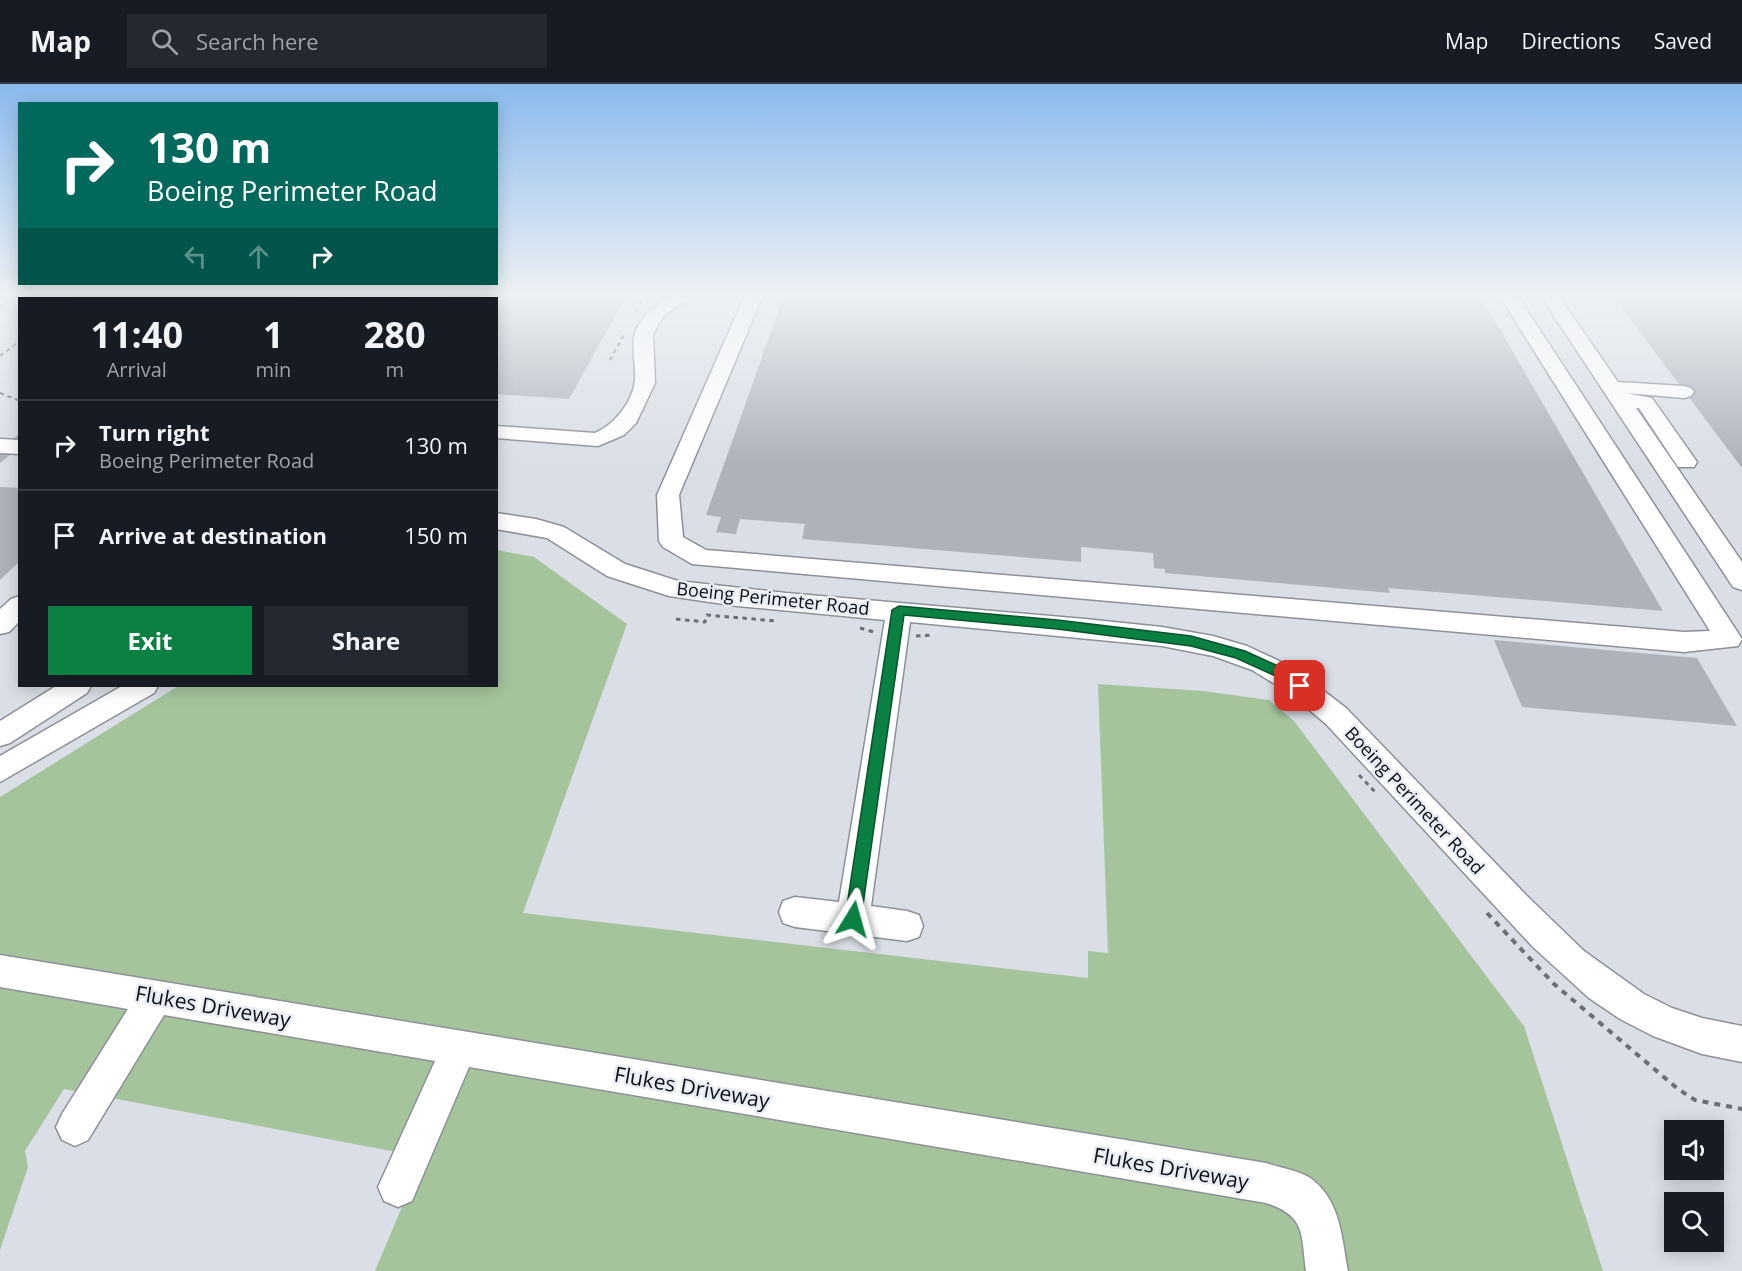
<!DOCTYPE html>
<html lang="en">
<head>
<meta charset="utf-8">
<style>
  body { margin:0; font-family:"Open Sans",sans-serif; background:#242831; color:#f1f3f6; height:100vh; display:flex; flex-direction:column; font-size:22px; white-space:nowrap }
  * { box-sizing:border-box; margin:0 }
  p { font-size:20px; color:#9ea1a6 }
  .icon { flex:none; width:33px; height:33px; fill:none; stroke:currentColor; stroke-width:2; stroke-linecap:round; stroke-linejoin:round }
  .map { position:relative; flex:1; overflow:hidden }
  .sheet { position:absolute; left:18px; top:213px; width:480px; height:390px; display:flex; flex-direction:column; background:#171b24; border-radius:0px; box-shadow:0 3px 15px #0003 }
  .sheet>* { flex:none }
  .hud { position:absolute; left:18px; top:18px; width:480px; height:183px; border-radius:0px; box-shadow:0 3px 15px #0003; background:#00695c; color:#fff; overflow:hidden }
  .controls { position:absolute; left:1664px; top:1036px; display:grid; gap:12px }
  .controls a { display:grid; place-items:center; width:60px; height:60px; border-radius:0px; background:#171b24; box-shadow:0 3px 15px #0003; font-size:30px }
  .pin { position:absolute; display:grid; place-items:center; width:51px; height:51px; color:#fff; margin:-26px; border-radius:12px; box-shadow:0 3px 9px #0006 }
  .me { position:absolute; width:66px; margin:-33px; rotate:8deg; stroke-linejoin:round; filter:drop-shadow(0 0 4px #0008) }
  .turn { display:flex; align-items:center; gap:21px; height:126px; padding:0 30px; font-size:27px }
  .turn .icon { width:78px; height:78px; stroke-width:2.5 }
  .turn b { display:block; font-size:42px; line-height:51px }
  .lanes { display:flex; align-items:center; height:57px; padding:0 30px; background:#0003; justify-content:center; gap:30px; direction:ltr }
  .lanes .off { opacity:.35 }
  .eta { display:flex; justify-content:space-evenly; align-items:center; height:102px; text-align:center }
  .eta b { font-size:36px; font-weight:700; line-height:42px }
  .primary-button { display:flex; gap:12px; margin-top:auto; padding:12px 30px }
  .primary-button a { flex:1; height:69px; border-radius:0px; background:#0b8043; color:#fff; font-size:24px; font-weight:700; line-height:69px; text-align:center }
  .primary-button a+a { background:#242831; color:#f1f3f6 }
  ul { padding:0; list-style:none }
  li { display:flex; align-items:center; gap:18px; height:90px; padding:0 30px; border-top:2px solid #363941 }
  li div { flex:1 }
  li b { display:block; font-size:22px }
  li em { font-style:normal }
  header { display:flex; align-items:center; gap:36px; box-sizing:border-box; height:84px; padding:0 30px; background:#171b24; border-bottom:2px solid #363941 }
  header strong { font-size:28px }
  nav { display:flex; gap:33px; margin-inline-start:auto; font-size:21px }
  .search { width:420px; height:54px; background:#242831; display:flex; align-items:center; gap:15px; box-sizing:border-box; padding:0 21px; border-radius:0px; color:#9ea1a6; font-size:22px }
  .map>svg:first-child { display:block }
  .green { fill:#a5c49c }
  .building { fill:#aeb3bb }
  .lines { fill:none; stroke-linecap:round; stroke-linejoin:round }
  .minor-casing { stroke:#8c9097; stroke-width:3 }
  .path-far2 { stroke:#6c6f74; stroke-width:2; stroke-dasharray:4 4; stroke-linecap:butt }
  .path-far1 { stroke:#6c6f74; stroke-width:3; stroke-dasharray:4.5 4.5; stroke-linecap:butt }
  .path { stroke:#6c6f74; stroke-width:4; stroke-dasharray:6 6; stroke-linecap:butt }
  .minor { fill:#fff; fill-rule:evenodd }
  .route { fill:#0b8043; stroke:#07532c; stroke-width:1.5 }
  .labels { text-anchor:middle; dominant-baseline:central; stroke-width:5; stroke-linejoin:round; paint-order:stroke }
  .street-label { font-size:18px; fill:#0e1012; stroke:#e8ecf5 }
  .near-street-label { font-size:21px; fill:#0e1012; stroke:#e8ecf5 }
</style>
</head>
<body>
<header>
<strong>Map</strong>
<div class="search"><svg class="icon" aria-label="search" viewBox="0 0 24 24"><circle cx="10" cy="10" r="6"/><path d="M15 15l6 6"/></svg>Search here</div>
<nav><a>Map</a><a>Directions</a><a>Saved</a></nav>
</header>
<div class="map">
<svg width="1742" height="1187" viewBox="0 0 1742 1187">
  <rect width="100%" height="100%" fill="#dadfe7"/>
  <polygon class="green" points="497,466 534,473 627,540 523,829 1088,894 1088,867 1108,869 1098,600 1203,607 1269,616 1294,637 1524,942 1603,1187 375,1187 423,1073 64,1005 25,1067 28,1083 0,1166 0,713 178,602 496,602"/>
  <g class="building">
    <polygon points="83,211 292,211 289,214 79,214"/>
    <polygon points="447,211 627,211 569,315 496,310 496,214 444,214"/>
    <polygon points="784,211 1480,211 1663,527 1388,504 1390,509 1165,489 1165,485 1154,484 1153,469 1081,463 1081,478 802,455 805,440 740,435 736,450 716,448 721,433 706,431"/>
    <polygon points="1612,211 1742,211 1742,384"/>
    <polygon points="20,349 20,363 0,379 0,366"/>
    <polygon points="0,403 20,404 20,477 0,496"/>
    <polygon points="1494,556 1697,574 1737,642 1522,623"/>
  </g>
  <g class="lines">
    <g class="minor-casing">
      <g id="minor">
        <polygon points="0,211 18,211 0,222"/>
        <polygon points="315,211 334,211 331,214 313,214"/>
        <polygon points="344,211 363,211 360,214 342,214"/>
        <polygon points="394,211 413,211 410,214 392,214"/>
        <path d="M674,211h23l-31,19 -7,9 -6,12 2,48 -19,40 -12,12 -26,11 -102,-8v-12l99,7c19,-8 38,-31 40,-53 1,-15 -4,-33 0,-47 7,-19 22,-29 39,-38z"/>
        <polygon points="745,211 763,211 679,411 683,453 706,466 1684,548 1710,547 1499,211 1517,211 1742,555 1738,562 1684,568 692,480 663,463 659,457 657,411"/>
        <polygon points="1540,211 1558,211 1618,298 1684,302 1691,304 1694,308 1691,312 1684,314 1626,309 1652,314 1697,378 1694,383 1678,383 1639,324 1636,324 1742,478 1742,506 1733,503"/>
        <polygon points="0,355 20,356 20,370 0,369"/>
        <polygon points="496,429 536,435 564,443 625,480 678,497 786,509 1085,535 1162,543 1213,552 1247,562 1294,584 1346,624 1529,814 1584,867 1644,910 1672,924 1702,934 1742,942 1742,978 1702,970 1653,952 1620,935 1589,914 1533,863 1326,640 1288,608 1252,586 1213,572 1162,562 910,538 871,822 907,827 919,831 923,842 919,853 907,857 795,843 783,839 779,828 783,817 795,813 839,818 885,536 737,522 669,512 607,492 547,454 496,445"/>
        <polygon points="20,512 20,537 9,548 0,550 0,525 11,515"/>
        <polygon points="56,602 91,602 87,609 10,659 0,662 0,637"/>
        <polygon points="122,602 158,602 154,609 0,698 0,672"/>
        <path d="M0,871l1266,208c14,5 37,8 48,18 27,22 28,59 34,90h-42c-5,-37 0,-55 -40,-68l-797,-136 -57,134 -14,6 -14,-6 -6,-14 57,-126 -271,-46 -76,125 -13,6 -13,-6 -6,-13 6,-13 66,-105 -128,-22z"/>
      </g>
    </g>
    <g class="path-far2">
      <polyline points="75,214 80,211"/>
      <polyline points="294,214 297,211"/>
      <polyline points="636,227 645,211"/>
      <polyline points="0,272 20,257"/>
      <polyline points="610,276 625,249"/>
      <polyline points="0,309 20,317"/>
    </g>
    <g class="path-far1">
      <polyline points="676,535 705,538 707,531 776,537"/>
      <polyline points="860,544 874,548"/>
      <polyline points="916,552 933,551"/>
      <polyline points="1359,691 1377,710"/>
    </g>
    <polyline class="path" points="1487,829 1554,900 1678,1005 1695,1016 1742,1025"/>
    <use href="#minor" class="minor"/>
  </g>
  <linearGradient id="sky" x2="0" y2="1"><stop stop-color="#8abaed"/><stop offset="0.56" stop-color="#eef1f4"/><stop offset="1" stop-color="#eef1f4" stop-opacity="0"/></linearGradient>
  <rect width="1742" height="377" fill="url(#sky)"/>
  <polygon class="route" points="899,522 1057,536 1191,552 1245,567 1289,587 1307,602 1305,606 1295,606 1280,594 1236,574 1191,562 1057,545 904,531 861,835 859,841 853,843 847,841 845,835 892,526"/>
  <g class="labels">
    <g class="street-label">
      <text transform="translate(773 514) rotate(6)">Boeing Perimeter Road</text>
      <text transform="translate(1415 716) rotate(47)">Boeing Perimeter Road</text>
    </g>
    <g class="near-street-label">
      <text transform="translate(213 922) rotate(10)">Flukes Driveway</text>
      <text transform="translate(692 1003) rotate(10)">Flukes Driveway</text>
      <text transform="translate(1171 1084) rotate(10)">Flukes Driveway</text>
    </g>
  </g>
</svg>
<div class="controls">
<a><svg class="icon" aria-label="sound" viewBox="0 0 24 24"><path d="M4 9h4l5-4v14l-5-4H4zM17 9q2 3 0 6"/></svg></a>
<a><svg class="icon" aria-label="search" viewBox="0 0 24 24"><circle cx="10" cy="10" r="6"/><path d="M15 15l6 6"/></svg></a>
</div>
<div class="pin" style="left:1300px;top:602px;background:#d93025"><svg class="icon" aria-label="arrive" viewBox="0 0 24 24"><path d="M6 21V4h12l-3 4 3 4H6"/></svg></div>
<svg class="me" style="left:853px;top:835px" viewBox="-20 -20 40 40"><path d="M0-17L14 15 0 8-14 15z" fill="#0b8043" stroke="#fff" stroke-width="4"/></svg>
<div class="hud">
<div class="turn"><svg class="icon" aria-label="right" viewBox="0 0 24 24"><path d="M7 20v-9h11M14 6l5 5-5 5"/></svg><div><b>130 m</b>Boeing Perimeter Road</div></div>
<div class="lanes"><svg class="icon off" aria-label="left" viewBox="0 0 24 24"><path d="M17 20v-9H6M10 6l-5 5 5 5"/></svg><svg class="icon off" aria-label="ahead" viewBox="0 0 24 24"><path d="M12 20V5M6 11l6-6 6 6"/></svg><svg class="icon" aria-label="right" viewBox="0 0 24 24"><path d="M7 20v-9h11M14 6l5 5-5 5"/></svg></div>
</div>
<section class="sheet">
<div class="eta">
<div><b>11:40</b><p>Arrival</p></div>
<div><b>1</b><p>min</p></div>
<div><b>280</b><p>m</p></div>
</div>
<ul>
<li><svg class="icon" aria-label="right" viewBox="0 0 24 24"><path d="M7 20v-9h11M14 6l5 5-5 5"/></svg><div><b>Turn right</b><p>Boeing Perimeter Road</p></div><em>130 m</em></li>
<li><svg class="icon" aria-label="arrive" viewBox="0 0 24 24"><path d="M6 21V4h12l-3 4 3 4H6"/></svg><div><b>Arrive at destination</b></div><em>150 m</em></li>
</ul>
<div class="primary-button"><a>Exit</a><a>Share</a></div>
</section>
</div>
</body>
</html>
